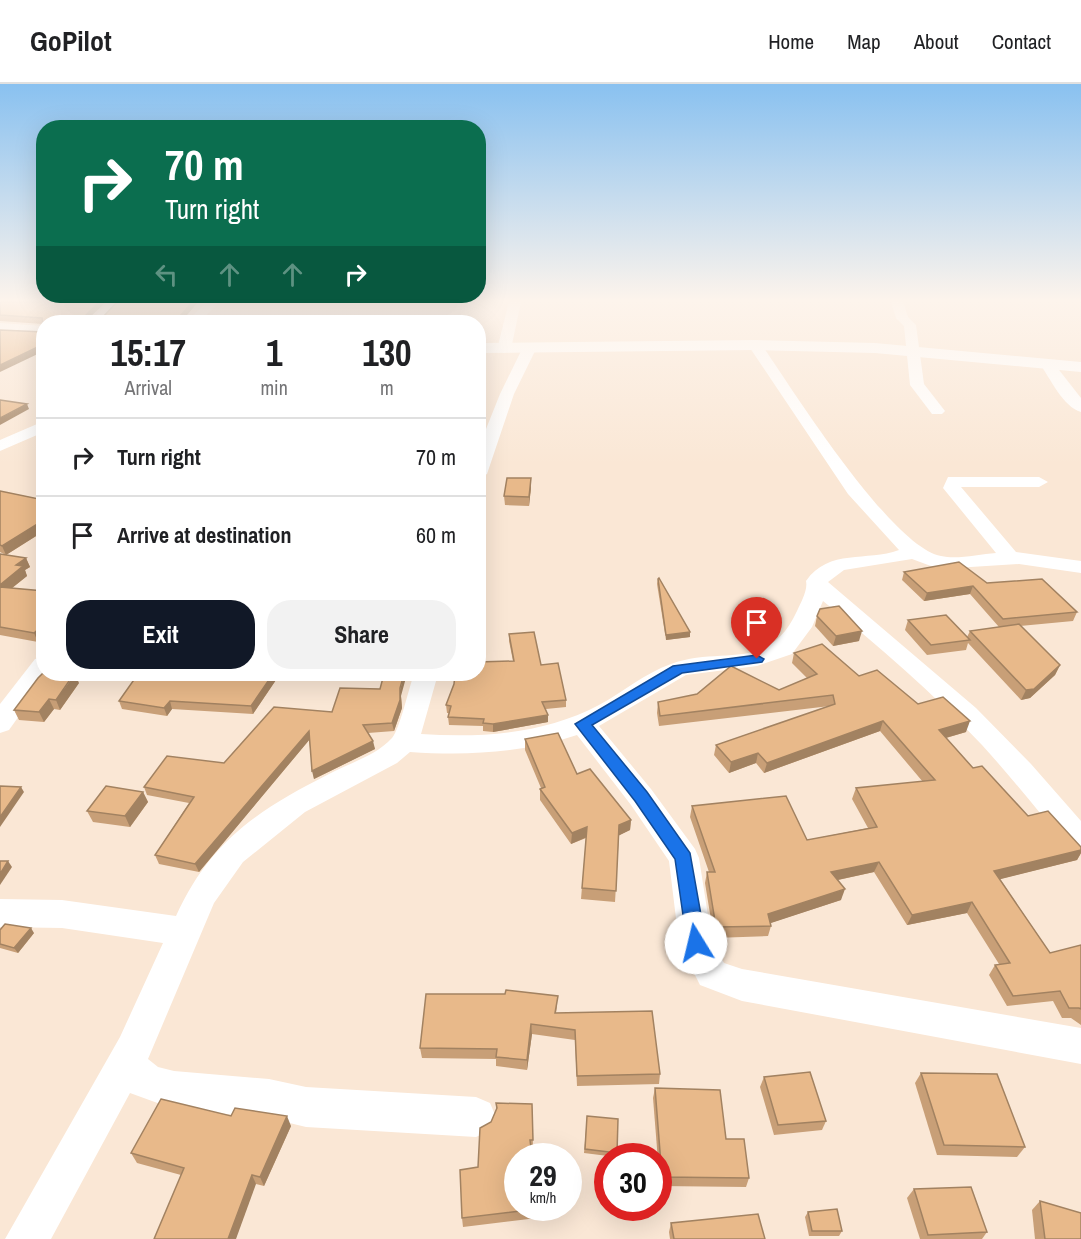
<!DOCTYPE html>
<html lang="en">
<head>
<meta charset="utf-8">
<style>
  body { margin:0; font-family:"Archivo Narrow",sans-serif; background:#f2f2f2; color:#202124; height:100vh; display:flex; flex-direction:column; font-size:22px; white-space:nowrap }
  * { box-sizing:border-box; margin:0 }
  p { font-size:20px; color:#757577 }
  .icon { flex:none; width:33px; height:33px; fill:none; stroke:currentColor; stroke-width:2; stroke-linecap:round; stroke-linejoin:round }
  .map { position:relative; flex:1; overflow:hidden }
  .drawer { position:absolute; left:36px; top:231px; width:450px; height:366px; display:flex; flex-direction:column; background:#fff; border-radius:24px; box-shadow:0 6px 24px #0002 }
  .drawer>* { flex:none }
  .hud { position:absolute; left:36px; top:36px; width:450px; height:183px; border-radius:24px; box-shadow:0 6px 24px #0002; background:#0b6e4f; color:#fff; overflow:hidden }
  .speed { position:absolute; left:504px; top:1059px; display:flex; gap:12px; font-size:30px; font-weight:700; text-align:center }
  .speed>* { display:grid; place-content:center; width:78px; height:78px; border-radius:50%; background:#fff; box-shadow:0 6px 24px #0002; line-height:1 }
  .speed small { font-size:15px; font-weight:400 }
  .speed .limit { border:9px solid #d22; background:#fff; color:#111 }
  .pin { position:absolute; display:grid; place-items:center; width:51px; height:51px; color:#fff; margin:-62px -26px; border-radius:50% 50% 50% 0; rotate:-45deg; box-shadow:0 0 6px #0007 }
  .pin .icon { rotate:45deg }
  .me { position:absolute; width:66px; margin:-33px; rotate:351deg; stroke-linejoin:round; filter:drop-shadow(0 0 4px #0008) }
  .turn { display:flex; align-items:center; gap:21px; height:126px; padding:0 30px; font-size:27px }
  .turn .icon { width:78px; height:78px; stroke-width:2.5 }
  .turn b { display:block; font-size:42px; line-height:51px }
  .lanes { display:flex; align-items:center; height:57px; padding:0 30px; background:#0003; justify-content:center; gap:30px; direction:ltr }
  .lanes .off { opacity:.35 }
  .eta { display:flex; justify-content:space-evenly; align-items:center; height:102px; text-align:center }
  .eta b { font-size:36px; font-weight:700; line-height:42px }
  .primary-button { display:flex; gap:12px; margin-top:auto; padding:12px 30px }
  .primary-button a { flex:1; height:69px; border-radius:24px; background:#111827; color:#fff; font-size:24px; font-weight:700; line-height:69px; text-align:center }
  .primary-button a+a { background:#f2f2f2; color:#202124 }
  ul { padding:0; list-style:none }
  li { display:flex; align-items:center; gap:18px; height:78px; padding:0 30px; border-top:2px solid #e0e0e0 }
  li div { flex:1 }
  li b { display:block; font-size:22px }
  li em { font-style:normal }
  header { display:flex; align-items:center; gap:36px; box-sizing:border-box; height:84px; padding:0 30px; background:#fff; border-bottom:2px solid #e0e0e0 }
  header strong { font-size:28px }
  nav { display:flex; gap:33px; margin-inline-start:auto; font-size:21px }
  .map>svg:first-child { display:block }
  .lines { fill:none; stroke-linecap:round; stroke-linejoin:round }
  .minor { fill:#fff; fill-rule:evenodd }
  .tertiary { fill:#fff; fill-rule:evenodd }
  .wall { fill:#c89f77 }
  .shaded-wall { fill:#a28261 }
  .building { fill:#e8b98a; stroke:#a28261; stroke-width:1.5 }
  .route { fill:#1a73e8; stroke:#114b97; stroke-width:1.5 }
</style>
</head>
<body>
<header>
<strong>GoPilot</strong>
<nav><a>Home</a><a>Map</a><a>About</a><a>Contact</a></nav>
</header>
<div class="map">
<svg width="1081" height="1155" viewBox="0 0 1081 1155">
  <rect width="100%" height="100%" fill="#fae7d5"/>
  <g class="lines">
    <g class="minor">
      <polygon points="109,218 122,218 102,238 89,238"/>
      <polygon points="207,218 220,218 199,238 186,238"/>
      <polygon points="509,218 521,218 511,265 504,269 497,265"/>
      <polygon points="891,218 903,218 908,233 916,241 924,300 945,327 942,330 932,330 910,301 904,242 896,234"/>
      <path d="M755,257l5,1c31,45 131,205 181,214 16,4 38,-2 55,-3l-53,-65 5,-11h91l9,5 -9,5h-78l55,65 65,9v12l-62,-9 -80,5 -27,-10 -68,11 -16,12 148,126 55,56 50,57v32l-11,-4c-29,-34 -57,-70 -88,-104 -49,-52 -103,-99 -159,-144l-11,26 -20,27 -35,12 -71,9 -87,51 52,63 44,60 4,9 13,83 12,22 18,6 339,59v36l-339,-63 -42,-16 -21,-42 -10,-82 -38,-56 -54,-70c-54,18 -109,21 -167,17l-13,11 -92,49 -62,50 -29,41 -66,156 10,8 16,4 95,8 37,8 170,10 14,6 6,14 -6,14 -14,6 -170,-10 -37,-9 -95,-9 -44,-16 -79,146h-46l115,-202 43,-94 -101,-15 -62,-1v-28l62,1 114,16c34,-75 82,-106 153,-142 19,-10 48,-19 63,-36 8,-9 17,-51 22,-64h24l-17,60c61,4 123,0 178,-29 24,-13 46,-32 72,-41 51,-19 97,10 126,-53 4,-9 11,-21 9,-30 23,-33 61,-19 93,-31l-51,-56 -100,-149z"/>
      <polygon points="529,261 536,265 514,310 487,390 478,395 478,365 500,310 522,265"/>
      <path d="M1047,276l5,1 29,37v14c-18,-5 -31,-34 -41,-48z"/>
      <polygon points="44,337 44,348 0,367 0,356"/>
      <polygon points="44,573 44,590 49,590 9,646 0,649 0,620 35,575"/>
    </g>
    <g class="tertiary">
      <polygon points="0,239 44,242 44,252 0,249"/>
      <polygon points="755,256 875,259 1081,278 1081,288 875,269 755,266 478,269 478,259"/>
    </g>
  </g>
  <g class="wall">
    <polygon points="0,218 90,234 102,234 198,218 181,238 44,238 43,240 0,237"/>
    <polygon points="531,403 529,422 505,421 504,412"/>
    <polygon points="0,407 44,416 44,447 6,471 0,468"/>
    <polygon points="0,470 26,474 30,483 25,486 27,492 12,504 44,507 38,558 0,551"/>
    <polygon points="904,488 987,499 1077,528 1073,537 1020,542 1060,581 1055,591 1030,614 1021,616 968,559 966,566 927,571 905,546 908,536 967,553 970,547 999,543 970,510 924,517 902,496"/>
    <polygon points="658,495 690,548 690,553 666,556 657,500"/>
    <polygon points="817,532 859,557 833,562 815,542"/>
    <polygon points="509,550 541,581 566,616 566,623 546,625 548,638 493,648 483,647 483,642 449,641 448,633 449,629 447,629 446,621 513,577 509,557"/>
    <polygon points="794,569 859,592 918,620 966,648 946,654 973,684 1028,732 1081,763 1081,769 1077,776 1000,795 1050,869 1081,861 1081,941 1071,934 1062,934 1053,917 1007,922 989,891 995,881 999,880 967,829 907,841 874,788 838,796 841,816 770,839 771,842 768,852 714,854 705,799 707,788 709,788 690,733 692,722 807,756 868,744 852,715 856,704 923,698 880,647 764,689 756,679 729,689 714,671 716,661 830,622 659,642 657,629 658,618 779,606 807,594 792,579"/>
    <polygon points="280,590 253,630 172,625 167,632 122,625 119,617"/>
    <polygon points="79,599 60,626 54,625 44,638 19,636 14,626"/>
    <polygon points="380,605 401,612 402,624 394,647 368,649 375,665 314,695 309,656 199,788 159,780 155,771 189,719 147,711 144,703 224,679"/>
    <polygon points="525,655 577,690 631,736 630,746 619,751 615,818 581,815 586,754 571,760 540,716 540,705 541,704 525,666"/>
    <polygon points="143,708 148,718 130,743 93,738 87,727"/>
    <polygon points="0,846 34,849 18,869 0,864"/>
    <polygon points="557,922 556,929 660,990 659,1000 577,1002 575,956 532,950 527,986 496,982 496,975 422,974 420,964"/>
    <polygon points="921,989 1025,1063 1017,1073 937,1071 915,999"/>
    <polygon points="764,993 826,1037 822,1046 774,1051 760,1003"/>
    <polygon points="655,1004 726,1055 749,1094 746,1103 660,1102 653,1014"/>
    <polygon points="496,1019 532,1020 533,1066 531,1066 537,1134 463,1143 462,1134 478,1083 491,1038 496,1026"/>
    <polygon points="231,1032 291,1042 264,1102 256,1100 181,1091 137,1079 131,1069"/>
    <polygon points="587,1032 617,1069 616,1072 608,1072 584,1069"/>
    <polygon points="914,1105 987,1148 982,1155 920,1155 907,1114"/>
    <polygon points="1040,1117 1081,1155 1035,1155 1032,1126"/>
    <polygon points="808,1128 842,1147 839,1152 809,1152 805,1133"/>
    <polygon points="671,1139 765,1155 670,1155 669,1148"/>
  </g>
  <g class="shaded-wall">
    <polygon points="99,218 106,218 87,236 86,234 86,231"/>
    <polygon points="192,218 198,218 181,238 175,238"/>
    <polygon points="44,260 44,267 0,288 0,281"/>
    <polygon points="27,320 29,325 0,341 0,334"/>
    <polygon points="531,394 531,403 529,422 529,413"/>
    <polygon points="44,436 44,447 6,471 2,462"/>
    <polygon points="26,474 30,483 25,486 27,492 2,512 0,508 0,501 16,481"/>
    <polygon points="973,502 970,510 924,517 927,509"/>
    <polygon points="44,540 44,554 38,558 34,549"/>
    <polygon points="862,547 859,557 833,562 836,552"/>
    <polygon points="690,548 690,553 666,556 666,551"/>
    <polygon points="1060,581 1055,591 1030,614 1021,616 1026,606"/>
    <polygon points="75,590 79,599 60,626 56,616"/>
    <polygon points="273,590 280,590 253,630 251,622"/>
    <polygon points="404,590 407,590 401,612 402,624 394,647 392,639"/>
    <polygon points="49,615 54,625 44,638 39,628"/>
    <polygon points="170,617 172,625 167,632 164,624"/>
    <polygon points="548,631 548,638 493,648 493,640"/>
    <polygon points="883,637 880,647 764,689 767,679"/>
    <polygon points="970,637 966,648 935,657 939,646"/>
    <polygon points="309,647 310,655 199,788 195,780"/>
    <polygon points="373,657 375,665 314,695 312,687"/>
    <polygon points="758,669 756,679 729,689 731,678"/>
    <polygon points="21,703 24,708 0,743 0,733"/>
    <polygon points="143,708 148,718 130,743 125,732"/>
    <polygon points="631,736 630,746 618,752 619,741"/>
    <polygon points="587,743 587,753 571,760 572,749"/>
    <polygon points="1081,766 1081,769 1077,776 989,798 994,787"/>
    <polygon points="8,777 12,783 0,801 0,790"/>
    <polygon points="879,778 874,788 828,798 831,788"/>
    <polygon points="845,805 841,816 765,841 768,830"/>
    <polygon points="972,818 967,829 907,841 912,831"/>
    <polygon points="31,844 34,849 18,869 14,864"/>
    <polygon points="531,940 532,950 527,986 527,976"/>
    <polygon points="287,1032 291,1042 264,1102 260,1093"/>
    <polygon points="252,1091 256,1100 236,1155 228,1155"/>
  </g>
  <g class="building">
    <polygon points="0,218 99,218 86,231 86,234 102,234 117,218 192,218 175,238 44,238 44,248 42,234 0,231"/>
    <polygon points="0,246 44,248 44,260 0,281"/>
    <polygon points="0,316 27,320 0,334"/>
    <polygon points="507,394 531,394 529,413 504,412"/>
    <polygon points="0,407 44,416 44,436 2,462 0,461"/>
    <polygon points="0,470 26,474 16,481 23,482 0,501"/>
    <polygon points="959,478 987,499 1042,495 1077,528 1003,535 973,502 927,509 904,488"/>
    <polygon points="659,494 690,548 666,551 658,495"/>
    <polygon points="0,503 44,507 44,540 34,549 0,543"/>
    <polygon points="839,522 862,547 836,552 817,532 820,525"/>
    <polygon points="946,531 970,556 931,561 908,536"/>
    <polygon points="1019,540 1060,581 1034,605 1026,606 970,547"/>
    <polygon points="534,548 541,581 558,579 566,616 542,618 548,631 493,640 483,639 484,635 448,633 451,622 446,621 454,600 455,590 478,590 478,578 514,577 509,550"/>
    <polygon points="822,560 859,592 877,586 918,620 943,613 970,637 939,646 973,684 982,682 1028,732 1048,727 1081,763 1081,766 994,787 1050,869 1081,861 1081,925 1079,924 1069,924 1060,907 1013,912 995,881 1010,879 972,818 912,831 879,778 831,788 845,805 768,830 771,842 716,843 707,788 715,788 692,722 786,712 807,756 877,743 856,704 935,696 883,637 767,679 758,669 731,678 716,661 835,620 833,611 660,632 658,618 697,610 731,582 779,606 817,590 794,569"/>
    <polygon points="44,588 44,590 74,590 56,616 49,615 39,628 14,626 38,594"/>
    <polygon points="138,590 273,590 251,622 170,617 164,624 119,617"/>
    <polygon points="384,590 404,590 400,604 400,616 392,639 363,641 373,657 312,687 309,647 195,780 155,771 194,713 144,703 167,672 224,679 274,623 332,628 340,604 380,605"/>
    <polygon points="558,649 577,690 590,685 631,736 619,741 616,807 582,804 587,743 572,749 540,705 545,703 525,655"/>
    <polygon points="0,702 21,703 0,733"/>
    <polygon points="106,702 143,708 125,732 87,727"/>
    <polygon points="0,777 8,777 0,790"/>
    <polygon points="5,840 31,844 14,864 0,860 0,846"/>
    <polygon points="506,906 558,912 555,929 652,927 660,990 577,992 575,946 531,940 527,976 496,973 497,965 420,964 426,910 505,910"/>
    <polygon points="810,988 826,1037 778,1041 764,993"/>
    <polygon points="921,989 997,990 1025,1063 944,1061"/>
    <polygon points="655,1004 720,1006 726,1055 744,1055 749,1094 662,1093"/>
    <polygon points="161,1015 231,1032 235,1024 287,1032 260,1093 252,1091 228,1155 154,1155 184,1084 131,1069"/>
    <polygon points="496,1019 532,1020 533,1056 530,1056 532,1072 518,1072 518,1124 537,1124 537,1125 462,1134 460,1086 478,1083 480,1044 491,1038 497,1024"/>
    <polygon points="587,1032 618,1035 617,1069 585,1065"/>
    <polygon points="971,1103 987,1148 928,1151 914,1105"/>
    <polygon points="1040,1117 1081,1129 1081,1155 1045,1155"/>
    <polygon points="837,1125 842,1147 812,1147 808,1128"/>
    <polygon points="758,1130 765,1155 674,1155 671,1139"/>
  </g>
  <linearGradient id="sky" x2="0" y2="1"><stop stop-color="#89c1f0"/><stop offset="0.57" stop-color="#fdf4ec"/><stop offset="1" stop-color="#fdf4ec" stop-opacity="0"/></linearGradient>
  <rect width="1081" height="380" fill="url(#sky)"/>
  <polygon class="route" points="757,571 764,575 762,578 682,589 592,641 647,708 690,769 706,859 703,865 696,867 690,865 687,859 675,775 635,717 575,640 673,582"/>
</svg>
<div class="speed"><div>29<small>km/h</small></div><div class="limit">30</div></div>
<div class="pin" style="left:757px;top:575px;background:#d93025"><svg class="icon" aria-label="arrive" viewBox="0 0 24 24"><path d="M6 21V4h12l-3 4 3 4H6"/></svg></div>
<svg class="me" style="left:696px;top:859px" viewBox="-20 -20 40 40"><circle r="19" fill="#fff"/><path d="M0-13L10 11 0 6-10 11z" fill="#1a73e8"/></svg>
<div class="hud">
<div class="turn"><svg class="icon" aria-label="right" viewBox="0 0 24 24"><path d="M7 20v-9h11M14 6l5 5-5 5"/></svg><div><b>70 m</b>Turn right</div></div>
<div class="lanes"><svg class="icon off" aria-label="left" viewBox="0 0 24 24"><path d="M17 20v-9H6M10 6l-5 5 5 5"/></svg><svg class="icon off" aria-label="ahead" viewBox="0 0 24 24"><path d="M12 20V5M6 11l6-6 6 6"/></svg><svg class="icon off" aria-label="ahead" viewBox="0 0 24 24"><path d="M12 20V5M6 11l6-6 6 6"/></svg><svg class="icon" aria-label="right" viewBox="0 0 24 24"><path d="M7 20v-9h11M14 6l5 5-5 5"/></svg></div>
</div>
<section class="drawer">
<div class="eta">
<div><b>15:17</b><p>Arrival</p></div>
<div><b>1</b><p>min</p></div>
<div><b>130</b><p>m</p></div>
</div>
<ul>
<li><svg class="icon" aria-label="right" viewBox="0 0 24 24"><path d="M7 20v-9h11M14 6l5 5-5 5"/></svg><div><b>Turn right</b></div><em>70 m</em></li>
<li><svg class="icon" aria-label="arrive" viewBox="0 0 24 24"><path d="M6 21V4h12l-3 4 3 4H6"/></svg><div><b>Arrive at destination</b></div><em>60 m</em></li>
</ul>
<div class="primary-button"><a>Exit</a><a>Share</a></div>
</section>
</div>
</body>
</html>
